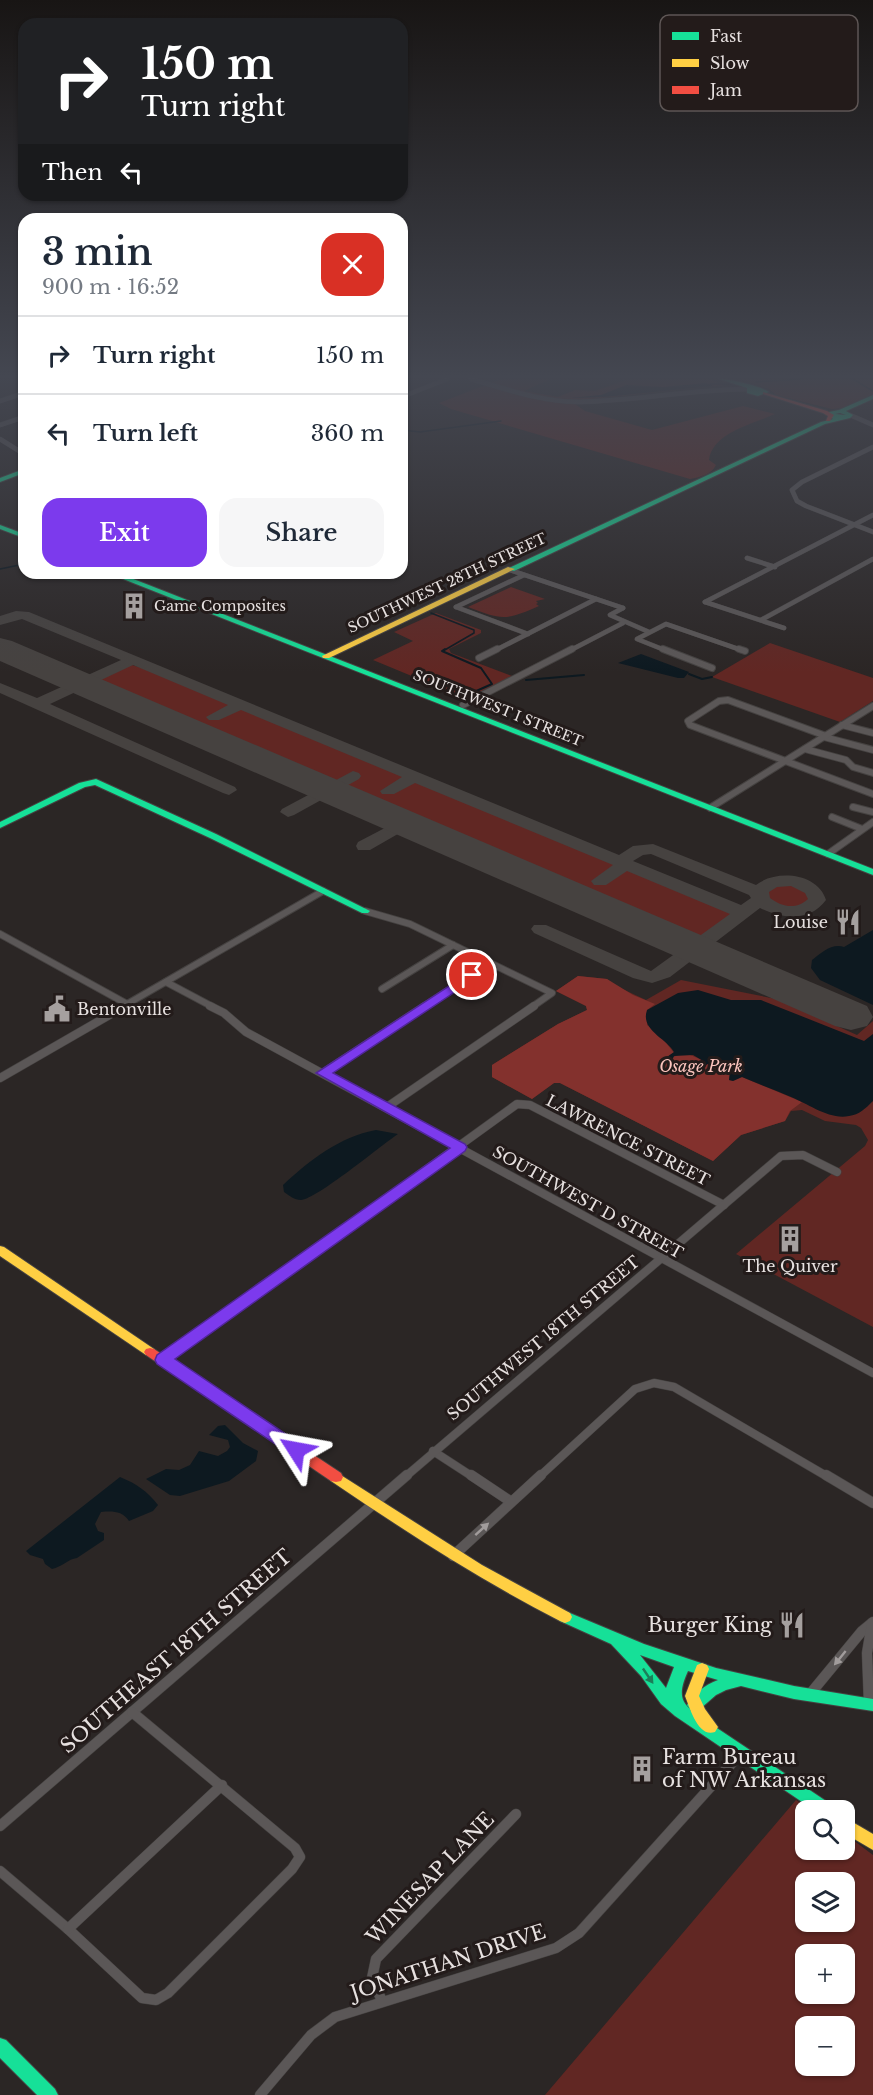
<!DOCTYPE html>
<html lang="en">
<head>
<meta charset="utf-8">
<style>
  body { margin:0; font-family:"Libre Baskerville",serif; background:#f6f6f7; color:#1f2937; height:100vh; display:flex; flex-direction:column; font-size:22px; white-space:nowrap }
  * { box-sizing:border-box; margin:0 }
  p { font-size:20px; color:#747a83 }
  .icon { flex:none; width:33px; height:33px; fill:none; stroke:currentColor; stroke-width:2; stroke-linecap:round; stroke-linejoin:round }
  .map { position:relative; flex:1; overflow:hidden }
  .sheet { position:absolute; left:18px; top:213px; width:390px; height:366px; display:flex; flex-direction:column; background:#fff; border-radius:18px; box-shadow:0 2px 4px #0004 }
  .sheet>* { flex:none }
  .hud { position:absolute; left:18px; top:18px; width:390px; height:183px; border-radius:18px; box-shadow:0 2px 4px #0004; background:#202124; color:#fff; overflow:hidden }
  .buttons { position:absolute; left:795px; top:1800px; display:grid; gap:12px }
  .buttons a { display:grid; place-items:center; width:60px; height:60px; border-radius:12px; background:#fff; box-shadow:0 2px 4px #0004; font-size:30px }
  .pin { position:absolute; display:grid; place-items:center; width:51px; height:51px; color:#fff; margin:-26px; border:3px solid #fff; border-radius:50%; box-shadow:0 2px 6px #0007 }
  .me { position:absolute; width:66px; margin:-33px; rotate:304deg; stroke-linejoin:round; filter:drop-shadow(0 0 4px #0008) }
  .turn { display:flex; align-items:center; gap:21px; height:126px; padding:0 24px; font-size:27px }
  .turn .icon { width:78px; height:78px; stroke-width:2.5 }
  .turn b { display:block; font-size:42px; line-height:51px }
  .then { display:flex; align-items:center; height:57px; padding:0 24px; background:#0003; gap:12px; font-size:22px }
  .round { display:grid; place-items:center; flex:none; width:63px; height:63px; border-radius:18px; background:#f6f6f7 }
  .overview { display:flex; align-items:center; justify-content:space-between; height:102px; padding:0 24px }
  h1 { font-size:36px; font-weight:600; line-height:45px }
  .cta { display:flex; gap:12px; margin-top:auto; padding:12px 24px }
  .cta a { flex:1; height:69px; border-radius:18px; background:#7c3aed; color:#fff; font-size:24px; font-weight:600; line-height:69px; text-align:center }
  .cta a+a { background:#f6f6f7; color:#1f2937 }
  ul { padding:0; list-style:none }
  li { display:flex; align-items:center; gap:18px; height:78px; padding:0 24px; border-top:2px solid #e0e1e3 }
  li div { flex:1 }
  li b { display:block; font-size:22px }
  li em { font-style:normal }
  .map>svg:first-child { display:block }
  .green { fill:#612723; fill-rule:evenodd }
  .forest { fill:#83312d }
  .water { fill:#0d1920 }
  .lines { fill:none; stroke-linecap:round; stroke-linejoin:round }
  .stream-far1 { stroke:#0d1920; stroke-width:1.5 }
  .stream { stroke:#0d1920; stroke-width:2 }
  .taxiway { fill:#464240; fill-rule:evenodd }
  .runway { fill:#464240; fill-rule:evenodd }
  .street-far3-casing { stroke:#454241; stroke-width:5 }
  .street-far2-casing { stroke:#454241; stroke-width:8 }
  .street-far1-casing { stroke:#454241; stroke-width:9 }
  .street-casing { stroke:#454241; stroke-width:11 }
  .fast-casing { stroke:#454241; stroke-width:2 }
  .slow-casing { stroke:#454241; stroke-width:2 }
  .jam-casing { stroke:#454241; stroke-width:2 }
  .street-far3 { stroke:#5b5757; stroke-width:4.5 }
  .street-far2 { stroke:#5b5757; stroke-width:6 }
  .street-far1 { stroke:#5b5757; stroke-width:8 }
  .street { stroke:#5b5757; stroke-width:10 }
  .fast { fill:#16e098; fill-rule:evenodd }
  .slow { fill:#ffcf43; fill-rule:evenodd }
  .jam { fill:#f24e42; fill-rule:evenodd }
  .oneway { fill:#a19c9c }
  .oneway2 { fill:#1c7e59 }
  .route { fill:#7c3aed; stroke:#51269a; stroke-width:1.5 }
  .labels { text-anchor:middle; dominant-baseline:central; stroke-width:6; stroke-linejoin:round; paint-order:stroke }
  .far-street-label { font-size:14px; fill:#e7e1e0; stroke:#231b1a }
  .far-poi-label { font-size:14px; fill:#e7e1e0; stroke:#231b1a; text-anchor:start }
  .poi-label { font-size:16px; fill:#e7e1e0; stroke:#231b1a; text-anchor:end }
  .park-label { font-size:16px; font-style:italic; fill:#fbc4bd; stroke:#231b1a }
  .street-label { font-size:16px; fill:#e7e1e0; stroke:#231b1a }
  .near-poi-label { font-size:20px; fill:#e7e1e0; stroke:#231b1a; text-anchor:end }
  .near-street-label { font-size:20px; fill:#e7e1e0; stroke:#231b1a }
  .key { fill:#231b1a; stroke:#5e5655; stroke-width:1.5 }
  .key-label { font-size:16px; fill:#e7e1e0 }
</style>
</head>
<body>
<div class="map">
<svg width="873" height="2095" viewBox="0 0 873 2095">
  <rect width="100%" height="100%" fill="#2b2625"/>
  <g class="green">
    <path d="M501,379h49l-26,12 34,6 17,-7 20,1 34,-12h80l15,6 -142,15 -7,4 10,7 67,19 91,-24 32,8c-22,10 -63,19 -66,46l7,5c-5,10 -16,12 -26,14l-239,-70 -12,-6z"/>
    <polygon points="739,379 873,379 873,394 843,408 832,409 776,395 769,389"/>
    <path d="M511,587l34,12 -9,2 2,2 -2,1 3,2c-34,15 -37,14 -71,1z"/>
    <polygon points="436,613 481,630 481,633 449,649 451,653 512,676 464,700 459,699 460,696 373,660 413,641 394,632"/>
    <polygon points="770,643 873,678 873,701 840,722 712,677"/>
    <path d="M132,665l20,6 550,228 29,15c-18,27 -33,24 -61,17l-574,-248 12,-9z"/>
    <path d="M777,884c13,-1 26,0 35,11 -2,21 -44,16 -47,-2z"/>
    <polygon points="578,976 607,979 616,986 646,1000 681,980 776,999 857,1035 873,1021 873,1327 736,1254 865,1146 868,1140 861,1128 856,1125 825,1121 802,1110 791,1111 785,1121 741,1135 713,1161 560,1083 554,1083 532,1099 492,1077 492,1065 558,1024 587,1010 586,1006 556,991"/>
    <path d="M796,1800l15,10h-5v40h38l1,-16 28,21v240h-328zM806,1882h38v40h-38zM806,1954h38v40h-38zM806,2026h38v40h-38z"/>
  </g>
  <path class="forest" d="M578,976l29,3 26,16 22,9 -8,6v15l13,10 14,18 -6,4 3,2c12,-10 25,-2 36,4 7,4 15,6 23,8l-1,9 4,1 9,-4 60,25 -12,9 -5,10 -44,14 -28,26 -153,-78h-6l-22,16 -40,-22v-12l66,-41 29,-14 -1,-4 -30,-15z"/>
  <g class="water">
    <polygon points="706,383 714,386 605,397 570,398 601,395 626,385 663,387"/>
    <polygon points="641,654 689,672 684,678 678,678 618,663"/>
    <path d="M873,930v75l-53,-25 -9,-12 1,-8c9,-7 20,-17 32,-13z"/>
    <path d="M698,990l33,10h30l103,41 9,-7v67c-7,7 -14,14 -24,15 -20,4 -40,-12 -58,-19 -16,-7 -33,-13 -49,-20l-9,4 -4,-1 1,-9 -22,-7 -6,3 3,-5 -12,-7 -19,1 -2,4 -8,-1 10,-7c-8,-14 -34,-22 -27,-42l31,-17z"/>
    <path d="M376,1130l22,4c-18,12 -81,65 -97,66 -7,0 -11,-4 -17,-8l-1,-7c27,-25 56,-48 93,-55z"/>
    <polygon points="225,1425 243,1443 258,1451 256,1461 229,1481 180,1496 170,1495 146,1479 166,1469 179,1470 190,1465 199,1451 218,1456 227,1451 230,1447 228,1440 209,1435 218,1426"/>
    <path d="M120,1477c17,7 27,14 38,28l-5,6 -24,10c-7,-10 -16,-10 -28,-9l-6,12 3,7 6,2v7l-27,18c-9,1 -15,9 -25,11l-7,-5 -2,-5 -13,-4 -4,-4z"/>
  </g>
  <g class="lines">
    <g class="stream-far1">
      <polyline points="853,379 873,391"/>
      <polyline points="756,382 800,379"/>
      <polyline points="710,384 737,384"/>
      <polyline points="402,430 420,432 501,421"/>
      <polyline points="0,569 24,564"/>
      <polyline points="431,613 474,630 474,633 443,651"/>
    </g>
    <g class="stream">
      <polyline points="445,649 442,651 481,668 492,684 465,696"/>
      <polyline points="689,674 702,679 712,677"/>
      <polyline points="526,680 584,675"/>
    </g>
    <g class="taxiway">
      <path d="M16,611l13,1 590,243 14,-9 20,-2 103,41c20,-16 62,-12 70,15 -16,22 -44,19 -66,8l-90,69 -18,6 -19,-5 -99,-45 -3,-4 3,-4h12l105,46 79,-57 -103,-43 -21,14h-12l-3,-4 22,-16 -198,-82 -21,11h-12l-2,-3 22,-14 -161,-67 -22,10h-10l-3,-3 22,-12 -95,-40 -83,39 185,83 2,3 -8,5 -6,-2 -223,-100v-10l37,15 84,-38 -99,-41 -22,6v-9zM651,854l98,41 2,3 -10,7 -108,-44 10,-6zM791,886l14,7 3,6c-12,11 -26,8 -38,-1l-1,-6 8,-5z"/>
      <polygon points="353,771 359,773 361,776 359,779 294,815 288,817 280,812 282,809"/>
      <polygon points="404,818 410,819 412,823 410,827 370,850 358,850 356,846 358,842"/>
    </g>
    <polygon class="runway" points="0,638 12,641 867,1006 873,1017 867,1026 851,1030 835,1026 0,661"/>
    <g class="street-far3-casing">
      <g id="street-far3">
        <path d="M471,379c35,10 71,23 108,23 57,-1 114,-13 171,-13"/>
        <polyline points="409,394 447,379"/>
        <polyline points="0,401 24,393"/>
        <polyline points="850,415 873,425"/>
        <polyline points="0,425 24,417"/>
        <polyline points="0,439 24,454"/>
        <polyline points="873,447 802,482 792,490 797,501 806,506 873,532"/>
        <polyline points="747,558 775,567"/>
        <polyline points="510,570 623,608"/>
        <polyline points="705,602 873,515"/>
        <polyline points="705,602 784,628"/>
        <polyline points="456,607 528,634"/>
        <polyline points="456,607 524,575"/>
        <polyline points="623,608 610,615 649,632"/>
        <polyline points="761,620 873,559"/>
        <polyline points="494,651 596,599"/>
        <polyline points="569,651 623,623"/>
        <polyline points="667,651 637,639 666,624 744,651"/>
      </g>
    </g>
    <g class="street-far2-casing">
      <g id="street-far2">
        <polyline points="663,649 712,668"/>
        <polyline points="739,649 745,651"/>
        <polyline points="479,658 497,649"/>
        <polyline points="463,705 572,649"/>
        <polyline points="842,725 873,733"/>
        <polyline points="826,736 728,700 719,701 688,721 690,725 873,794"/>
        <polyline points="824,737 873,750"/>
        <polyline points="805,749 846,760 853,767 873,773"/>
        <polyline points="853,807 873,812"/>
        <polyline points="710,808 873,706"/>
        <polyline points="832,817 862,829"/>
        <polyline points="828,854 873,822"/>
        <polyline points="365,911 410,924 552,993 532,1007"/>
        <polyline points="0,934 127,1004"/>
        <polyline points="166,982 213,1007"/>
        <polyline points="382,989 453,945"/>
        <polyline points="122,1007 323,891"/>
        <polyline points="423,1007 490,963"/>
      </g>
    </g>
    <g class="street-far1-casing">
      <g id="street-far1">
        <polyline points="210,1006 224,1013 246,1032 873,1373"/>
        <polyline points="323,1073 425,1006"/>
        <polyline points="0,1078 125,1006"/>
        <polyline points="387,1107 534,1006"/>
        <polyline points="163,1360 517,1104 530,1105 724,1205"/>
        <polyline points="433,1451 473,1477"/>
        <polyline points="405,1477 781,1156 803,1155 837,1172"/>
        <polyline points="539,1477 635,1389 654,1383 674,1387 828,1477"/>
      </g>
    </g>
    <g class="street-casing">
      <g id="street">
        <polyline points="471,1475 510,1501"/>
        <polyline points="826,1475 873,1503"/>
        <polyline points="453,1556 541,1475"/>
        <polyline points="810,1694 862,1631 873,1622"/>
        <polyline points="869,1704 867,1653 872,1623"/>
        <polyline points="0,1826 407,1475"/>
        <polyline points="0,1871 68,1929 142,1998 156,2000 168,1993 292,1869 300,1857 295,1848 132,1712"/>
        <polyline points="68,1929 222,1785"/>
        <polyline points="382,2001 372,1978 376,1959 516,1814"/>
        <polyline points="260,2095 311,2035 335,2017 556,1948 579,1933 741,1753"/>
      </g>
    </g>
    <g class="fast-casing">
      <g id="fast">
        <path d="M719,379c11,0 42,7 50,13l-11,4 -11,-3v-5z"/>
        <path d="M873,395v4l-27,12 7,4 -3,3 -25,6 -311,147 -7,-2 314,-147 12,-3 -3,-2 -1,-5 10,-2zM840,413l6,2 -11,-1z"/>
        <polygon points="24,469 24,473 0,482 0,478"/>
        <polygon points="0,525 24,534 24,538 0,529"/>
        <polygon points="108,573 118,573 873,869 873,875"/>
        <polygon points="96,779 216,834 370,911 368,913 362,913 210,838 95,785 85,787 0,828 0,822 79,783"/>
        <path d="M565,1611l79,33 72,24 78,18 79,13v12l-79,-12 -53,-13 -15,4 -10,5 -16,14 -5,2 -5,-1 142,95 2,5h-20l-139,-94 -14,-12 -20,-28 -30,-32 -51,-23 -2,-4 2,-4zM640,1655l34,12 -8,21zM688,1671l30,9c-13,5 -24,13 -31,25l3,4c-13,-11 -8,-24 -2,-38z"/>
        <polygon points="0,2038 6,2040 55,2089 58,2095 37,2095 0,2058"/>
      </g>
    </g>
    <g class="slow-casing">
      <g id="slow">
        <polygon points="508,567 515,569 329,658 323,658 322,656"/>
        <polygon points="0,1246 4,1247 154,1349 156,1352 154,1355 146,1355 0,1256"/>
        <path d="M336,1472l146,93 88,48 2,4 -2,4 -5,2 -5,-2c-80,-41 -155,-90 -229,-140l-2,-4 2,-4z"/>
        <path d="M702,1663l5,2 2,4 -10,27 6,13 13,18 -3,5c-17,6 -25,-24 -30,-36l12,-31z"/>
        <polygon points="844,1817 873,1834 873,1850 844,1833"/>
      </g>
    </g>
    <g class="jam-casing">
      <g id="jam">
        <polygon points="763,392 827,411 834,415 830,421 826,421 828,416 823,413 763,394"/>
        <polygon points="150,1348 154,1349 341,1473 343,1477 341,1481 336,1482 331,1481 146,1355 144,1352 146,1349"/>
      </g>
    </g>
    <use href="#street-far3" class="street-far3"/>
    <use href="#street-far2" class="street-far2"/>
    <use href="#street-far1" class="street-far1"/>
    <use href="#street" class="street"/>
    <use href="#fast" class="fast"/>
    <use href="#slow" class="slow"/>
    <use href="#jam" class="jam"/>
  </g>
  <defs><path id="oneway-solid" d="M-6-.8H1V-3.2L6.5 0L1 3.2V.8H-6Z" transform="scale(1.5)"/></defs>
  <g class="oneway">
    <use href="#oneway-solid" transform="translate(482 1529) rotate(-42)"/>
    <use href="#oneway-solid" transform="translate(840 1658) rotate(129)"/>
  </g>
  <use class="oneway2" href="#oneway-solid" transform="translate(648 1676) rotate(56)"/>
  <linearGradient id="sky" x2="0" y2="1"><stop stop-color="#181514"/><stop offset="0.56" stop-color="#444751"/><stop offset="1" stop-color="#444751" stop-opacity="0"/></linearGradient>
  <rect width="873" height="672" fill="url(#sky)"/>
  <polygon class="route" points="472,971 476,972 478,975 476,978 333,1073 465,1144 467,1147 465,1151 175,1359 302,1445 305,1450 302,1454 296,1456 290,1454 157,1364 155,1360 157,1355 450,1148 316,1073"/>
  <defs>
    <g id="building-bare" transform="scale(2.07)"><path d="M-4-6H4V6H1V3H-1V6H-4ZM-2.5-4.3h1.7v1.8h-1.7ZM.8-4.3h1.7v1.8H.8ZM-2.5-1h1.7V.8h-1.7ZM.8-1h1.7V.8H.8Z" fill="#a5a09f" stroke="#231b1a" stroke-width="2.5" paint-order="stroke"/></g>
    <g id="restaurant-bare" transform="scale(2.07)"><path d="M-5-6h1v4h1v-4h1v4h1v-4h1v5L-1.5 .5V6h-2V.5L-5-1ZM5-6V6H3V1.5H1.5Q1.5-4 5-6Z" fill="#a5a09f" stroke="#231b1a" stroke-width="2.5" paint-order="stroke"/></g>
    <g id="civic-bare" transform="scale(2.07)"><path d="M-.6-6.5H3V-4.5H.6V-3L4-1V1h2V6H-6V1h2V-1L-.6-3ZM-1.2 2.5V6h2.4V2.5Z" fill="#a5a09f" stroke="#231b1a" stroke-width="2.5" paint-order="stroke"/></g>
  </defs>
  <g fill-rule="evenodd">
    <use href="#building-bare" x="134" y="606"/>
    <use href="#restaurant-bare" x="848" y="922"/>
    <use href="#civic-bare" x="57" y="1009"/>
    <use href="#building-bare" x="790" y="1239"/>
    <use href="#restaurant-bare" x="792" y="1625"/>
    <use href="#building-bare" x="642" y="1769"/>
  </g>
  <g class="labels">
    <g class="far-street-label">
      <text transform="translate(447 583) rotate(-25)">SOUTHWEST 28TH STREET</text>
      <text transform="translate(498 708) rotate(22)">SOUTHWEST I STREET</text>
    </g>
    <g class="far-poi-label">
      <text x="154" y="606">Game Composites</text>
    </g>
    <g class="poi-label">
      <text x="828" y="922">Louise</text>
      <text x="77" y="1009" text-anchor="start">Bentonville</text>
      <text x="790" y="1266" text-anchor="middle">The Quiver</text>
    </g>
    <g class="park-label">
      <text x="701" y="1066">Osage Park</text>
    </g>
    <g class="street-label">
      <text transform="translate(628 1140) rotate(27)">LAWRENCE STREET</text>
      <text transform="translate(588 1202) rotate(29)">SOUTHWEST D STREET</text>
      <text transform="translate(543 1338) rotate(-40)">SOUTHWEST 18TH STREET</text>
    </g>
    <g class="near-poi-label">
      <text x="772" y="1625">Burger King</text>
      <text x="662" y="1757" text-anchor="start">Farm Bureau<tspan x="662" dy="23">of NW Arkansas</tspan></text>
    </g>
    <g class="near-street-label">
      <text transform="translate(176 1651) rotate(-41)">SOUTHEAST 18TH STREET</text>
      <text transform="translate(430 1878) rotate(-46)">WINESAP LANE</text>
      <text transform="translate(448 1962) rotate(-18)">JONATHAN DRIVE</text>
    </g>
  </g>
  <rect x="660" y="15" width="198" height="96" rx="9" class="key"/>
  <rect x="672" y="32" width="27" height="8" fill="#16e098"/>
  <rect x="672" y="59" width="27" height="8" fill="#ffcf43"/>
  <rect x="672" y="86" width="27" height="8" fill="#f24e42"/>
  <g class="key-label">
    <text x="710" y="42">Fast</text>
    <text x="710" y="69">Slow</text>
    <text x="710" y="96">Jam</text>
  </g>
</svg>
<div class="buttons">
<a><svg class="icon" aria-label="search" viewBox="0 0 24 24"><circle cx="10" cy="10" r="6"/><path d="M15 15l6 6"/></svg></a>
<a><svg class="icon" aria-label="layers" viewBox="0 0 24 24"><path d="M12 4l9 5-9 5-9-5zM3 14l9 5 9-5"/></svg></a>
<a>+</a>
<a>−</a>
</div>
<div class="pin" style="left:472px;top:975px;background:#d93025"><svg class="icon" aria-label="arrive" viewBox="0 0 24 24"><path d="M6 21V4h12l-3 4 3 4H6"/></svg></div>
<svg class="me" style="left:296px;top:1450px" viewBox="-20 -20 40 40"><path d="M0-17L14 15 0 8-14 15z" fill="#7c3aed" stroke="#fff" stroke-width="4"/></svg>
<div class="hud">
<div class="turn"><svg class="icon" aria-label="right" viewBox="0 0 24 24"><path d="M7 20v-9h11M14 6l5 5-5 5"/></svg><div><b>150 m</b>Turn right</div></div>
<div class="then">Then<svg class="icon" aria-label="left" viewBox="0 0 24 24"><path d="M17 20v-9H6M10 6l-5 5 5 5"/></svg></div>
</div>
<section class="sheet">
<div class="overview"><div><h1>3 min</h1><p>900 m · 16:52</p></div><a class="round" style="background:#d93025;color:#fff"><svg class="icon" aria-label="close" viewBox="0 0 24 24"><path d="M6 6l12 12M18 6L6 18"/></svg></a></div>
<ul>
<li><svg class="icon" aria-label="right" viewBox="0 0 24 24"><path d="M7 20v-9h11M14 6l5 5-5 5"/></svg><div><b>Turn right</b></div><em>150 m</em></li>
<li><svg class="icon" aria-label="left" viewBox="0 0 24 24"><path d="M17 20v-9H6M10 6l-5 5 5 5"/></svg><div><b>Turn left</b></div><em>360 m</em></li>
</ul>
<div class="cta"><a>Exit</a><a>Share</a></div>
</section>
</div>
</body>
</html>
